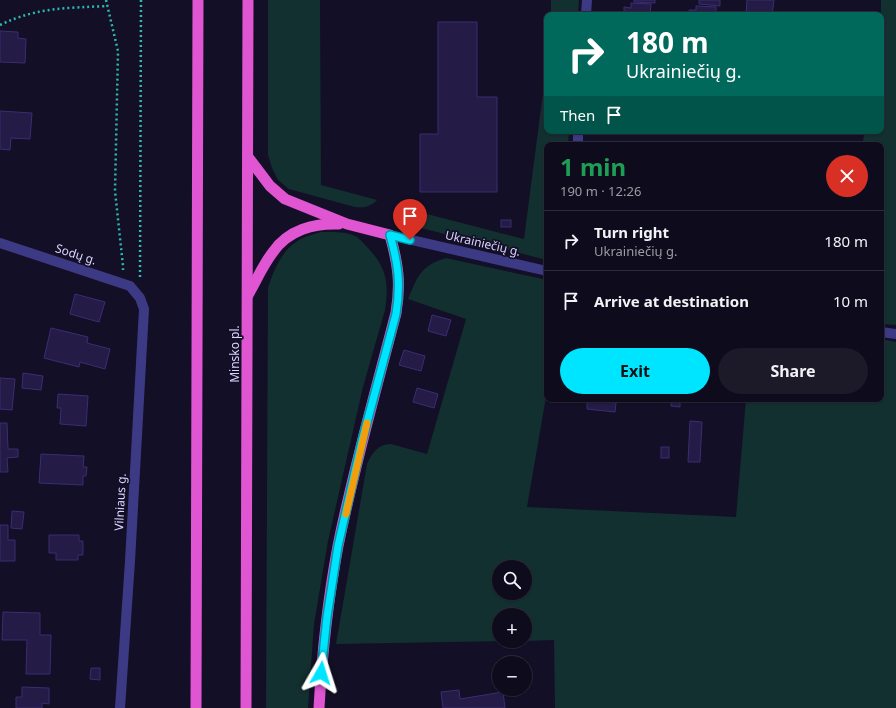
<!DOCTYPE html>
<html lang="en">
<head>
<meta charset="utf-8">
<style>
  body { margin:0; font-family:"Noto Sans",sans-serif; background:#1c1929; color:#f1f3f6; height:100vh; display:flex; flex-direction:column; font-size:15px; white-space:nowrap }
  * { box-sizing:border-box; margin:0 }
  p { font-size:13px; color:#9b9ba3 }
  .icon { flex:none; width:22px; height:22px; fill:none; stroke:currentColor; stroke-width:2; stroke-linecap:round; stroke-linejoin:round }
  .map { position:relative; flex:1; overflow:hidden }
  .side { position:absolute; left:544px; top:142px; width:340px; height:260px; display:flex; flex-direction:column; background:#0e0b1c; border-radius:8px; box-shadow:0 1px 3px #0004,0 0 0 1px #2e2b3b }
  .side>* { flex:none }
  .top-card { position:absolute; left:544px; top:12px; width:340px; height:122px; border-radius:8px; box-shadow:0 1px 3px #0004,0 0 0 1px #2e2b3b; background:#00695c; color:#fff; overflow:hidden }
  .controls { position:absolute; left:492px; top:560px; display:grid; gap:8px }
  .controls a { display:grid; place-items:center; width:40px; height:40px; border-radius:50%; background:#0e0b1c; box-shadow:0 1px 3px #0004,0 0 0 1px #2e2b3b; font-size:20px }
  .pin { position:absolute; display:grid; place-items:center; width:34px; height:34px; color:#fff; margin:-41px -17px; border-radius:50% 50% 50% 0; rotate:-45deg; box-shadow:0 0 4px #0007 }
  .pin .icon { rotate:45deg }
  .me { position:absolute; width:44px; margin:-22px; rotate:6deg; stroke-linejoin:round; filter:drop-shadow(0 0 3px #0008) }
  .turn { display:flex; align-items:center; gap:14px; height:84px; padding:0 16px; font-size:18px }
  .turn .icon { width:52px; height:52px; stroke-width:2.5 }
  .turn b { display:block; font-size:28px; line-height:34px }
  .then { display:flex; align-items:center; height:38px; padding:0 16px; background:#0003; gap:8px; font-size:15px }
  .round { display:grid; place-items:center; flex:none; width:42px; height:42px; border-radius:21px; background:#1c1929 }
  .head { display:flex; align-items:center; justify-content:space-between; height:68px; padding:0 16px }
  h1 { font-size:24px; font-weight:700; line-height:30px; color:#1e9e55 }
  .button { display:flex; gap:8px; margin-top:auto; padding:8px 16px }
  .button a { flex:1; height:46px; border-radius:24px; background:#00e5ff; color:#111; font-size:16px; font-weight:700; line-height:46px; text-align:center }
  .button a+a { background:#1c1929; color:#f1f3f6 }
  ul { padding:0; list-style:none }
  li { display:flex; align-items:center; gap:12px; height:60px; padding:0 16px; border-top:1px solid #2e2b3b }
  li div { flex:1 }
  li b { display:block; font-size:15px }
  li em { font-style:normal }
  .map>svg:first-child { display:block }
  .green { fill:#12302f; fill-rule:evenodd }
  .building { fill:#241b47; stroke:#3b2d73 }
  .lines { fill:none; stroke-linecap:round; stroke-linejoin:round }
  .path { stroke:#2fb8b0; stroke-width:2.5; stroke-dasharray:2 3; stroke-linecap:butt }
  .minor { stroke:#3d3a85; stroke-width:10 }
  .trunk { stroke:#e055d1; stroke-width:11 }
  .route-casing { stroke:#0095a6; stroke-width:10 }
  .route { stroke:#00e5ff; stroke-width:7 }
  .slow { stroke:#f59e0b; stroke-width:7 }
  .labels { text-anchor:middle; dominant-baseline:central; stroke-width:3.5; stroke-linejoin:round; paint-order:stroke }
  .street-label { font-size:12px; fill:#d9d4ff; stroke:#130f26 }
</style>
</head>
<body>
<div class="map">
<svg width="896" height="708" viewBox="0 0 896 708">
  <rect width="100%" height="100%" fill="#130f26"/>
  <g class="green">
    <path d="M268,0h52l1,185 56,15c-7,7 -13,8 -22,7l-66,-18 -11,-9 -6,-12 -4,-13z"/>
    <polygon points="551,0 579,0 578,15 551,15"/>
    <polygon points="881,0 896,0 896,325 881,324 881,145 862,145 865,131 881,131"/>
    <polygon points="547,62 547,131 569,131 568,145 547,145 547,260 405,224 398,215 396,206 524,239"/>
    <path d="M321,232c12,0 25,-1 36,5 4,3 8,8 11,11 19,20 21,36 17,62l-22,77 -35,154 -14,83 -6,84h-42l2,-420c6,-19 15,-41 35,-50 6,-3 12,-4 18,-6z"/>
    <path d="M446,258l101,22v111l-20,116 209,10 10,-118h135v-60l15,3v366h-341l-1,-68 -29,1v-26h-26v26h7l-170,3 31,-180c5,-11 11,-20 24,-20l36,10 39,-135 -58,-20c10,-23 12,-33 38,-41zM499,567h26v26h-26z"/>
  </g>
  <g class="building">
    <polygon points="634,0 655,0 655,3 634,2"/>
    <polygon points="699,0 720,0 720,6 699,4"/>
    <polygon points="747,0 774,0 772,15 746,15"/>
    <polygon points="631,3 651,4 650,15 624,15 624,7 631,8"/>
    <polygon points="696,6 716,7 716,15 689,15 689,10 696,10"/>
    <polygon points="438,22 477,22 477,97 497,97 497,192 420,192 420,134 438,134"/>
    <polygon points="0,31 18,32 18,38 26,39 25,63 0,62"/>
    <polygon points="0,111 32,113 30,139 11,138 10,150 0,149"/>
    <polygon points="813,131 825,131 825,133 813,132"/>
    <rect x="501" y="220" width="10" height="7"/>
    <polygon points="75,294 105,302 99,322 70,314"/>
    <polygon points="432,315 451,320 446,336 428,331"/>
    <polygon points="51,328 88,337 87,343 110,349 105,369 80,362 79,367 44,358"/>
    <polygon points="404,350 425,356 421,371 399,365"/>
    <polygon points="23,373 43,376 41,390 22,388"/>
    <polygon points="0,378 15,379 12,410 0,409"/>
    <polygon points="417,388 438,394 434,408 413,402"/>
    <polygon points="58,394 88,396 86,426 60,424 61,408 57,408"/>
    <polygon points="657,399 693,399 693,402 680,401 680,407 671,406 671,400"/>
    <polygon points="587,400 616,403 615,412 587,409"/>
    <polygon points="690,421 702,422 700,462 688,462"/>
    <polygon points="0,423 7,423 8,449 18,449 18,457 7,458 8,472 0,472"/>
    <rect x="661" y="447" width="8" height="11"/>
    <polygon points="41,454 84,456 83,467 87,467 86,476 83,476 83,485 39,483"/>
    <polygon points="12,511 24,512 22,529 11,528"/>
    <polygon points="0,525 8,525 8,540 15,540 15,561 0,561"/>
    <polygon points="49,535 79,535 79,541 83,541 83,555 78,555 78,560 56,560 56,553 49,553"/>
    <polygon points="3,612 40,613 40,635 51,635 50,674 26,674 27,640 2,640"/>
    <polygon points="91,668 100,668 100,680 90,679"/>
    <polygon points="22,687 49,688 49,704 42,703 42,708 16,708 16,697 22,697"/>
    <polygon points="459,690 460,699 503,692 505,708 443,708 441,692"/>
  </g>
  <g class="lines">
    <g class="path">
      <polyline points="106,0 118,51 115,191 123,266 123,270"/>
      <path d="M0,25c37,-18 68,-17 108,-19"/>
      <polyline points="140,277 141,0"/>
    </g>
    <g class="minor">
      <polyline points="586,15 587,0"/>
      <polyline points="578,145 578,131"/>
      <polyline points="390,235 547,271"/>
      <polyline points="0,243 130,286 140,298 144,309 130,561 120,708"/>
      <polyline points="881,332 896,334"/>
    </g>
    <g class="trunk">
      <path d="M248,157l22,29 15,13 62,25 43,11c8,29 11,48 6,78 -20,77 -42,154 -58,233 -10,53 -16,108 -19,162"/>
      <path d="M248,295c8,-14 15,-30 25,-43 15,-22 41,-29 66,-28"/>
      <polyline points="196,708 198,0"/>
      <polyline points="246,708 248,0"/>
    </g>
  </g>
  <g class="lines">
    <g class="route-casing">
      <path id="route" d="M321,673l6,-56 11,-71 24,-105 34,-127c5,-30 2,-51 -6,-79l20,5"/>
    </g>
    <use href="#route" class="route"/>
    <polyline class="slow" points="346,514 367,423"/>
  </g>
  <g class="labels">
    <g class="street-label">
      <text transform="translate(483 243) rotate(13)">Ukrainiečių g.</text>
      <text transform="translate(76 254) rotate(18)">Sodų g.</text>
      <text transform="translate(234 354) rotate(-90)">Minsko pl.</text>
      <text transform="translate(120 502) rotate(-87)">Vilniaus g.</text>
    </g>
  </g>
</svg>
<div class="controls">
<a><svg class="icon" aria-label="search" viewBox="0 0 24 24"><circle cx="10" cy="10" r="6"/><path d="M15 15l6 6"/></svg></a>
<a>+</a>
<a>−</a>
</div>
<div class="pin" style="left:410px;top:240px;background:#d93025"><svg class="icon" aria-label="arrive" viewBox="0 0 24 24"><path d="M6 21V4h12l-3 4 3 4H6"/></svg></div>
<svg class="me" style="left:321px;top:673px" viewBox="-20 -20 40 40"><path d="M0-17L14 15 0 8-14 15z" fill="#00e5ff" stroke="#fff" stroke-width="4"/></svg>
<div class="top-card">
<div class="turn"><svg class="icon" aria-label="right" viewBox="0 0 24 24"><path d="M7 20v-9h11M14 6l5 5-5 5"/></svg><div><b>180 m</b>Ukrainiečių g.</div></div>
<div class="then">Then<svg class="icon" aria-label="arrive" viewBox="0 0 24 24"><path d="M6 21V4h12l-3 4 3 4H6"/></svg></div>
</div>
<section class="side">
<div class="head"><div><h1>1 min</h1><p>190 m · 12:26</p></div><a class="round" style="background:#d93025;color:#fff"><svg class="icon" aria-label="close" viewBox="0 0 24 24"><path d="M6 6l12 12M18 6L6 18"/></svg></a></div>
<ul>
<li><svg class="icon" aria-label="right" viewBox="0 0 24 24"><path d="M7 20v-9h11M14 6l5 5-5 5"/></svg><div><b>Turn right</b><p>Ukrainiečių g.</p></div><em>180 m</em></li>
<li><svg class="icon" aria-label="arrive" viewBox="0 0 24 24"><path d="M6 21V4h12l-3 4 3 4H6"/></svg><div><b>Arrive at destination</b></div><em>10 m</em></li>
</ul>
<div class="button"><a>Exit</a><a>Share</a></div>
</section>
</div>
</body>
</html>
